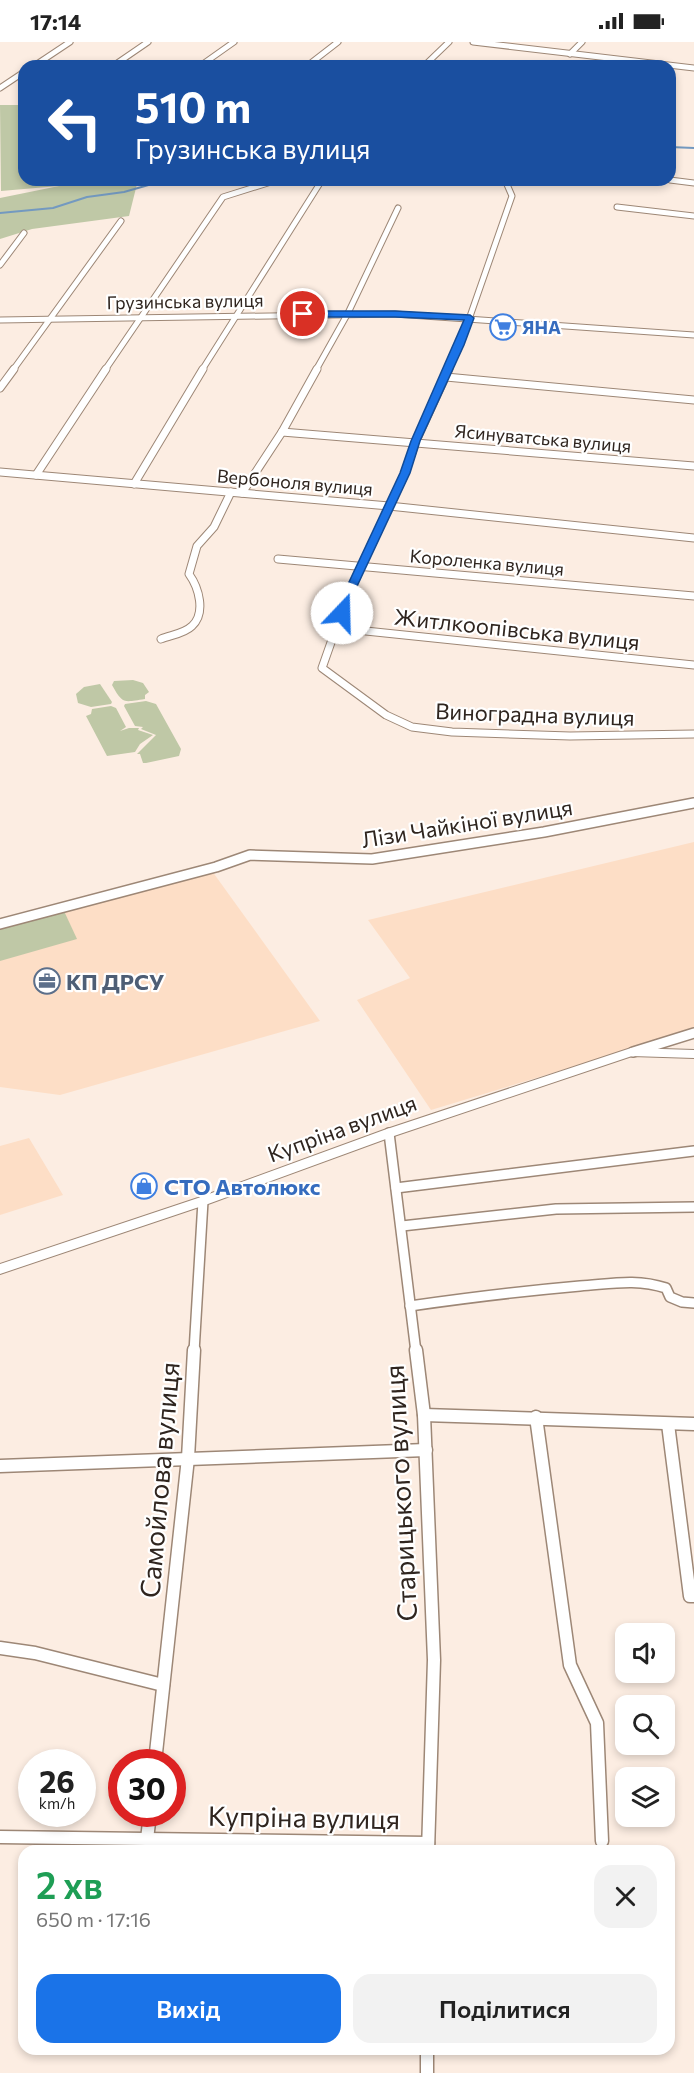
<!DOCTYPE html>
<html lang="uk">
<head>
<meta charset="utf-8">
<style>
  body { margin:0; font-family:Commissioner,sans-serif; background:#f2f2f2; color:#222; height:100vh; display:flex; flex-direction:column; font-size:22px; white-space:nowrap }
  * { box-sizing:border-box; margin:0 }
  p { font-size:20px; color:#767676 }
  .icon { flex:none; width:33px; height:33px; fill:none; stroke:currentColor; stroke-width:2; stroke-linecap:round; stroke-linejoin:round }
  .map { position:relative; flex:1; overflow:hidden }
  .details { position:absolute; left:18px; top:1803px; width:657px; height:210px; display:flex; flex-direction:column; background:#fff; border-radius:18px; box-shadow:0 3px 9px #0003 }
  .details>* { flex:none }
  .banner { position:absolute; left:18px; top:18px; width:658px; height:126px; border-radius:18px; box-shadow:0 3px 9px #0003; background:#1a4fa0; color:#fff; overflow:hidden }
  .buttons { position:absolute; left:615px; top:1581px; display:grid; gap:12px }
  .buttons a { display:grid; place-items:center; width:60px; height:60px; border-radius:12px; background:#fff; box-shadow:0 3px 9px #0003; font-size:30px }
  .speed { position:absolute; left:18px; top:1707px; display:flex; gap:12px; font-size:30px; font-weight:700; text-align:center }
  .speed>* { display:grid; place-content:center; width:78px; height:78px; border-radius:50%; background:#fff; box-shadow:0 3px 9px #0003; line-height:1 }
  .speed small { font-size:15px; font-weight:400 }
  .speed .limit { border:9px solid #d22; background:#fff; color:#111 }
  .pin { position:absolute; display:grid; place-items:center; width:51px; height:51px; color:#fff; margin:-26px; border:3px solid #fff; border-radius:50%; box-shadow:0 2px 6px #0007 }
  .me { position:absolute; width:66px; margin:-33px; rotate:21deg; stroke-linejoin:round; filter:drop-shadow(0 0 4px #0008) }
  .turn { display:flex; align-items:center; gap:21px; height:126px; padding:0 18px; font-size:27px }
  .turn .icon { width:78px; height:78px; stroke-width:2.5 }
  .turn b { display:block; font-size:42px; line-height:51px }
  .round { display:grid; place-items:center; flex:none; width:63px; height:63px; border-radius:18px; background:#f2f2f2 }
  .head { display:flex; align-items:center; justify-content:space-between; height:102px; padding:0 18px }
  h1 { font-size:36px; font-weight:600; line-height:45px; color:#1e9e55 }
  .button { display:flex; gap:12px; margin-top:auto; padding:12px 18px }
  .button a { flex:1; height:69px; border-radius:18px; background:#1a73e8; color:#fff; font-size:24px; font-weight:600; line-height:69px; text-align:center }
  .button a+a { background:#f2f2f2; color:#222 }
  .status { display:flex; justify-content:space-between; align-items:center; height:42px; padding:0 30px; background:#fff; direction:ltr }
  .status svg { height:16px; fill:currentColor }
  .map>svg:first-child { display:block }
  .built { fill:#fddec6 }
  .green { fill:#bfc8a6 }
  .lines { fill:none; stroke-linecap:round; stroke-linejoin:round }
  .stream { stroke:#7399c0; stroke-width:2 }
  .street-far3-casing { stroke:#9d8776; stroke-width:7 }
  .street-far2-casing { stroke:#9d8776; stroke-width:9 }
  .street-far1-casing { stroke:#9d8776; stroke-width:12 }
  .street-casing { stroke:#9d8776; stroke-width:15 }
  .secondary-casing { stroke:#9d8776; stroke-width:2 }
  .street-far3 { stroke:#fff; stroke-width:5 }
  .street-far2 { stroke:#fff; stroke-width:7 }
  .street-far1 { stroke:#fff; stroke-width:9 }
  .street { stroke:#fff; stroke-width:12 }
  .secondary { fill:#fff; fill-rule:evenodd }
  .route { fill:#1a73e8; stroke:#114b97; stroke-width:1.5 }
  .labels { text-anchor:middle; dominant-baseline:central; stroke-width:4.5; stroke-linejoin:round; paint-order:stroke }
  .far-street-label { font-size:18px; fill:#2f251f; stroke:#fff }
  .far-shop-label { font-size:18px; font-weight:bold; fill:#366cbe; stroke:#fff; text-anchor:start }
  .street-label { font-size:22px; fill:#2f251f; stroke:#fff }
  .service-label { font-size:22px; font-weight:bold; fill:#4e5e75; stroke:#fff; text-anchor:start }
  .shop-label { font-size:22px; font-weight:bold; fill:#366cbe; stroke:#fff; text-anchor:start }
  .near-street-label { font-size:27px; fill:#2f251f; stroke:#fff }
</style>
</head>
<body>
<div class="status"><b>17:14</b><svg viewBox="0 0 49 12"><path d="M0 12V9h3v3zM5 12V6h3v6zM10 12V3h3v9zM15 12V0h3v12zM26 1h20v11H26zM47 4h2v5h-2z"/></svg></div>
<div class="map">
<svg width="694" height="2031" viewBox="0 0 694 2031">
  <rect width="100%" height="100%" fill="#fcede2"/>
  <g class="built">
    <polygon points="694,800 694,988 431,1068 357,958 410,936 368,878"/>
    <polygon points="212,829 320,979 60,1053 0,1045 0,886"/>
    <polygon points="29,1096 63,1153 0,1173 0,1104"/>
  </g>
  <g class="green">
    <polygon points="0,63 24,63 24,138 138,138 129,174 32,187 0,197 0,156 59,144 1,149"/>
    <path d="M133,638l10,3 6,9 -4,3v4c-21,3 -22,6 -33,-14l2,-4z"/>
    <polygon points="100,642 112,660 111,662 91,665 78,661 76,652 84,645"/>
    <polygon points="146,659 156,662 181,707 179,714 146,721 143,721 140,712 137,712 156,693 141,687 143,685 135,684 124,664 125,662"/>
    <polygon points="111,664 116,666 126,685 120,689 129,686 139,686 138,688 153,693 140,702 135,710 107,714 86,674 91,672 92,667"/>
    <polygon points="64,869 77,897 0,919 0,886"/>
  </g>
  <g class="lines">
    <g class="stream">
      <polyline points="670,105 694,106"/>
      <polyline points="0,171 53,166 87,155 124,150 166,138"/>
    </g>
    <g class="street-far3-casing">
      <g id="street-far3">
        <polyline points="473,0 694,26"/>
        <polyline points="570,12 582,0"/>
        <polyline points="34,24 70,0"/>
        <polyline points="113,24 148,0"/>
        <polyline points="200,24 234,0"/>
        <polyline points="307,24 338,0"/>
        <polyline points="424,24 449,0"/>
        <polyline points="0,46 24,30"/>
        <polyline points="670,138 694,141"/>
        <polyline points="617,165 694,174"/>
        <polyline points="0,223 24,191"/>
        <polyline points="0,278 395,272 694,293"/>
        <polyline points="13,328 121,179"/>
        <polyline points="105,328 223,155 271,140 305,138"/>
        <polyline points="202,328 322,138"/>
        <polyline points="316,328 348,271 398,166"/>
        <polyline points="448,328 460,303 512,154 505,138"/>
      </g>
    </g>
    <g class="street-far2-casing">
      <g id="street-far2">
        <polyline points="449,327 416,399 405,431 347,555 322,626 386,673 412,685 452,690 570,694 694,692"/>
        <polyline points="446,335 694,358"/>
        <polyline points="0,346 14,327"/>
        <polyline points="282,390 694,424"/>
        <polyline points="0,430 389,464 694,496"/>
        <polyline points="36,433 106,327"/>
        <polyline points="134,442 203,327"/>
        <polyline points="242,451 282,390 317,327"/>
        <polyline points="278,517 694,554"/>
        <polyline points="337,586 694,623"/>
        <path d="M161,597c9,-4 23,-5 31,-13 14,-13 7,-38 -3,-52l8,-28 17,-19 17,-35"/>
      </g>
    </g>
    <g class="street-far1-casing">
      <g id="street-far1">
        <polyline points="0,882 216,825 250,813 372,817 544,790 694,761"/>
        <polyline points="633,1010 694,991"/>
        <polyline points="389,1091 416,1310"/>
        <polyline points="396,1146 694,1109"/>
        <polyline points="402,1184 556,1167 694,1165"/>
        <path d="M410,1264c56,-8 113,-15 170,-20 30,-2 56,-8 86,2l4,9 12,5 12,1"/>
        <polyline points="194,1310 203,1159"/>
      </g>
    </g>
    <g class="street-casing">
      <g id="street">
        <polyline points="416,1308 424,1373 434,1618 428,1809"/>
        <polyline points="424,1373 694,1382"/>
        <polyline points="536,1375 570,1623 597,1681 602,1799"/>
        <polyline points="668,1382 690,1554 694,1554"/>
        <polyline points="0,1424 426,1408"/>
        <polyline points="0,1606 35,1611 163,1643"/>
        <polyline points="155,1720 188,1416 194,1308"/>
        <polyline points="0,1795 428,1801"/>
        <polyline points="147,1797 150,1772"/>
        <polyline points="427,2007 427,2031"/>
      </g>
    </g>
    <g class="secondary-casing">
      <polygon id="secondary" points="631,1006 694,1008 694,1016 632,1014 394,1094 208,1162 0,1232 0,1222 198,1156 384,1088"/>
    </g>
    <use href="#street-far3" class="street-far3"/>
    <use href="#street-far2" class="street-far2"/>
    <use href="#street-far1" class="street-far1"/>
    <use href="#street" class="street"/>
    <use href="#secondary" class="secondary"/>
  </g>
  <polygon class="route" points="395,269 470,273 474,276 464,303 420,399 410,431 352,555 347,571 342,574 336,571 342,555 400,431 411,399 464,278 395,275 303,275 299,272 303,269"/>
  <defs>
    <g id="supermarket-ring" transform="scale(1.35)"><circle r="9.5" fill="#fff" stroke="#3f7fe0" stroke-width="1.5"/><path d="M-6-5.5h2.5l.6 2H6L4.5 2H-2.5L-4.4-4H-6ZM-1.5 3.2a1.3 1.3 0 1 0 .1 0ZM3 3.2a1.3 1.3 0 1 0 .1 0Z" fill="#3f7fe0"/></g>
    <g id="office-ring" transform="scale(1.35)"><circle r="9.5" fill="#fff" stroke="#5c6f8a" stroke-width="1.5"/><path d="M-6-3h4V-5.5h4V-3h4V5H-6ZM-1-4.5V-3h2v-1.5ZM-6 0V1H6V0Z" fill="#5c6f8a"/></g>
    <g id="shop-ring" transform="scale(1.35)"><circle r="9.5" fill="#fff" stroke="#3f7fe0" stroke-width="1.5"/><path d="M-5-2.5h2.3a2.7 3.5 0 0 1 5.4 0H5L5.5 6h-11ZM-1.5-2.5h3a1.5 2.3 0 0 0-3 0Z" fill="#3f7fe0"/></g>
  </defs>
  <g fill-rule="evenodd">
    <use href="#supermarket-ring" x="503" y="285"/>
    <use href="#office-ring" x="47" y="939"/>
    <use href="#shop-ring" x="144" y="1144"/>
  </g>
  <g class="labels">
    <g class="far-street-label">
      <text transform="translate(185 259) rotate(-1)">Грузинська вулиця</text>
      <text transform="translate(543 396) rotate(5)">Ясинуватська вулиця</text>
      <text transform="translate(295 440) rotate(5)">Вербоноля вулиця</text>
      <text transform="translate(487 520) rotate(5)">Короленка вулиця</text>
    </g>
    <g class="far-shop-label">
      <text x="522" y="285">ЯНА</text>
    </g>
    <g class="street-label">
      <text transform="translate(517 587) rotate(6)">Житлкоопівська вулиця</text>
      <text transform="translate(535 672) rotate(2)">Виноградна вулиця</text>
      <text transform="translate(467 781) rotate(-9)">Лізи Чайкіної вулиця</text>
      <text transform="translate(342 1086) rotate(-20)">Купріна вулиця</text>
    </g>
    <g class="service-label">
      <text x="66" y="939">КП ДРСУ</text>
    </g>
    <g class="shop-label">
      <text x="164" y="1144">СТО Автолюкс</text>
    </g>
    <g class="near-street-label">
      <text transform="translate(159 1438) rotate(-85)">Самойлова вулиця</text>
      <text transform="translate(400 1451) rotate(-93)">Старицького вулиця</text>
      <text transform="translate(304 1775) rotate(1)">Купріна вулиця</text>
    </g>
  </g>
</svg>
<div class="buttons">
<a><svg class="icon" aria-label="sound" viewBox="0 0 24 24"><path d="M4 9h4l5-4v14l-5-4H4zM17 9q2 3 0 6"/></svg></a>
<a><svg class="icon" aria-label="search" viewBox="0 0 24 24"><circle cx="10" cy="10" r="6"/><path d="M15 15l6 6"/></svg></a>
<a><svg class="icon" aria-label="layers" viewBox="0 0 24 24"><path d="M12 4l9 5-9 5-9-5zM3 14l9 5 9-5"/></svg></a>
</div>
<div class="speed"><div>26<small>km/h</small></div><div class="limit">30</div></div>
<div class="pin" style="left:303px;top:272px;background:#d93025"><svg class="icon" aria-label="arrive" viewBox="0 0 24 24"><path d="M6 21V4h12l-3 4 3 4H6"/></svg></div>
<svg class="me" style="left:342px;top:571px" viewBox="-20 -20 40 40"><circle r="19" fill="#fff"/><path d="M0-13L10 11 0 6-10 11z" fill="#1a73e8"/></svg>
<div class="banner">
<div class="turn"><svg class="icon" aria-label="left" viewBox="0 0 24 24"><path d="M17 20v-9H6M10 6l-5 5 5 5"/></svg><div><b>510 m</b>Грузинська вулиця</div></div>
</div>
<section class="details">
<div class="head"><div><h1>2 хв</h1><p>650 m · 17:16</p></div><a class="round"><svg class="icon" aria-label="close" viewBox="0 0 24 24"><path d="M6 6l12 12M18 6L6 18"/></svg></a></div>
<div class="button"><a>Вихід</a><a>Поділитися</a></div>
</section>
</div>
</body>
</html>
